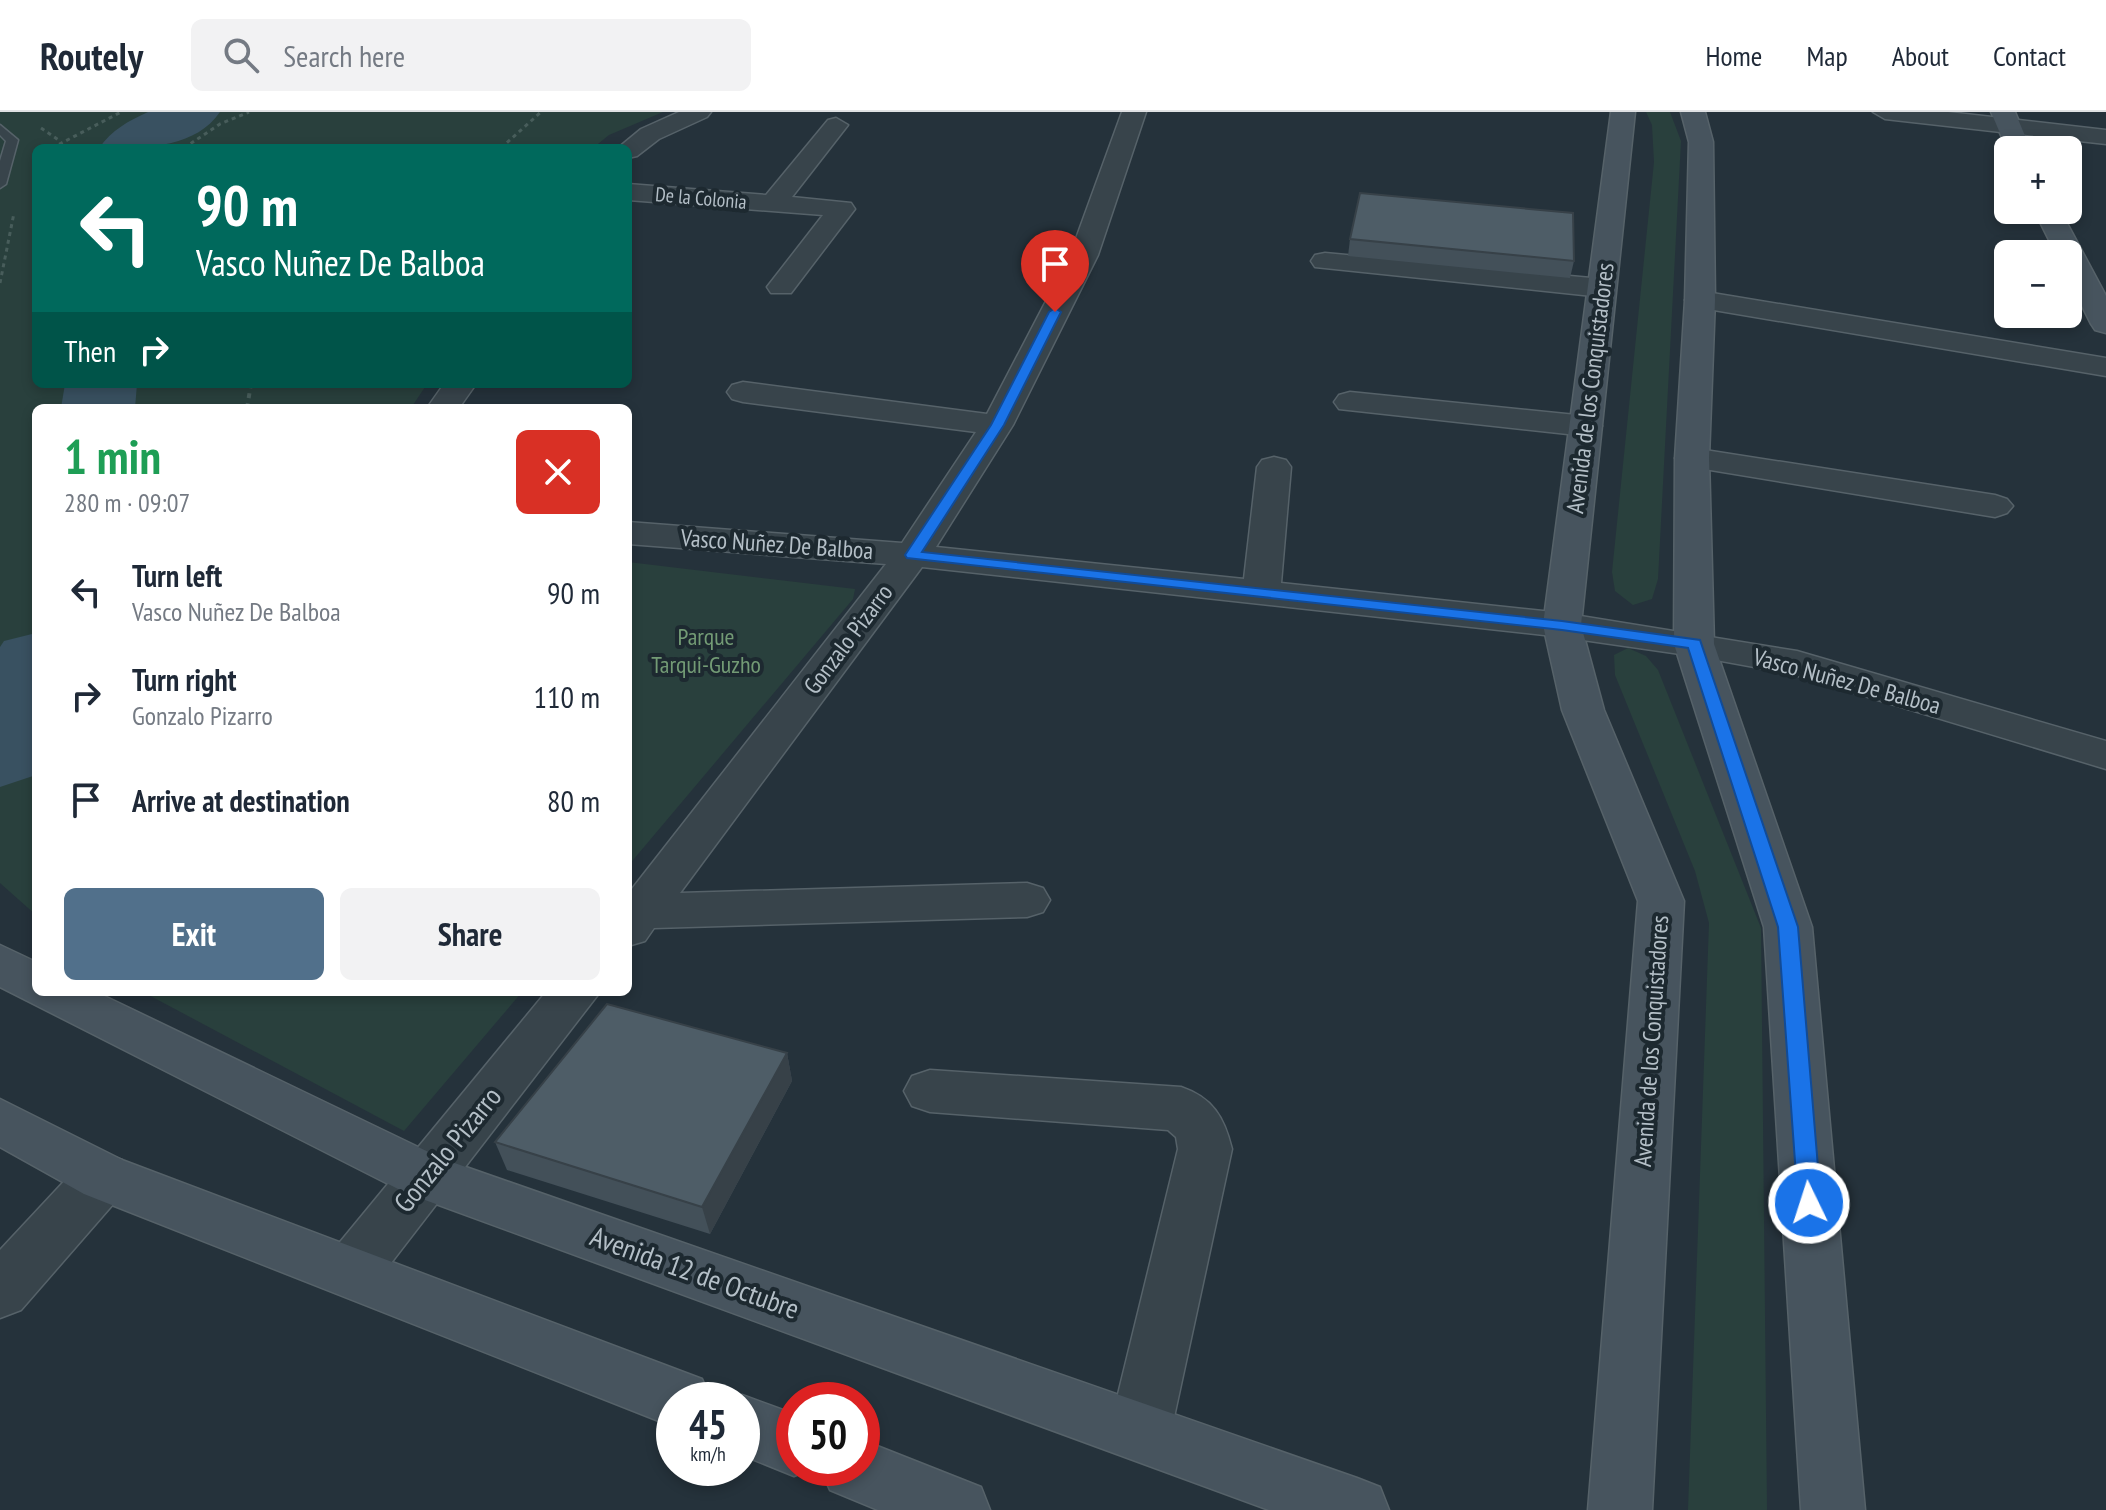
<!DOCTYPE html>
<html lang="en">
<head>
<meta charset="utf-8">
<style>
  body { margin:0; font-family:"PT Sans Narrow",sans-serif; background:#f2f2f3; color:#1f2937; height:100vh; display:flex; flex-direction:column; font-size:30px; white-space:nowrap }
  * { box-sizing:border-box; margin:0 }
  p { font-size:26px; color:#747a83 }
  .icon { flex:none; width:44px; height:44px; fill:none; stroke:currentColor; stroke-width:2; stroke-linecap:round; stroke-linejoin:round }
  .map { position:relative; flex:1; overflow:hidden }
  .drawer { position:absolute; left:32px; top:292px; width:600px; height:592px; display:flex; flex-direction:column; background:#fff; border-radius:12px; box-shadow:0 4px 12px #0003 }
  .drawer>* { flex:none }
  .guide { position:absolute; left:32px; top:32px; width:600px; height:244px; border-radius:12px; box-shadow:0 4px 12px #0003; background:#00695c; color:#fff; overflow:hidden }
  .buttons { position:absolute; left:1994px; top:24px; display:grid; gap:16px }
  .buttons a { display:grid; place-items:center; width:88px; height:88px; border-radius:12px; background:#fff; box-shadow:0 4px 12px #0003; font-size:40px }
  .speed { position:absolute; left:656px; top:1270px; display:flex; gap:16px; font-size:40px; font-weight:700; text-align:center }
  .speed>* { display:grid; place-content:center; width:104px; height:104px; border-radius:50%; background:#fff; box-shadow:0 4px 12px #0003; line-height:1 }
  .speed small { font-size:20px; font-weight:400 }
  .speed .limit { border:12px solid #d22; background:#fff; color:#111 }
  .pin { position:absolute; display:grid; place-items:center; width:68px; height:68px; color:#fff; margin:-82px -34px; border-radius:50% 50% 50% 0; rotate:-45deg; box-shadow:0 0 8px #0007 }
  .pin .icon { rotate:45deg }
  .me { position:absolute; width:88px; margin:-44px; rotate:356deg; stroke-linejoin:round; filter:drop-shadow(0 0 6px #0008) }
  .turn { display:flex; align-items:center; gap:28px; height:168px; padding:0 32px; font-size:36px }
  .turn .icon { width:104px; height:104px; stroke-width:2.5 }
  .turn b { display:block; font-size:56px; line-height:68px }
  .then { display:flex; align-items:center; height:76px; padding:0 32px; background:#0003; gap:16px; font-size:30px }
  .round { display:grid; place-items:center; flex:none; width:84px; height:84px; border-radius:12px; background:#f2f2f3 }
  .overview { display:flex; align-items:center; justify-content:space-between; height:136px; padding:0 32px }
  h1 { font-size:48px; font-weight:700; line-height:60px; color:#1e9e55 }
  .cta { display:flex; gap:16px; margin-top:auto; padding:16px 32px }
  .cta a { flex:1; height:92px; border-radius:12px; background:#51708b; color:#fff; font-size:32px; font-weight:700; line-height:92px; text-align:center }
  .cta a+a { background:#f2f2f3; color:#1f2937 }
  ul { padding:0; list-style:none }
  li { display:flex; align-items:center; gap:24px; height:104px; padding:0 32px }
  li div { flex:1 }
  li b { display:block; font-size:30px }
  li em { font-style:normal }
  header { display:flex; align-items:center; gap:48px; box-sizing:border-box; height:112px; padding:0 40px; background:#fff; border-bottom:2px solid #e0e1e3 }
  header strong { font-size:38px }
  nav { display:flex; gap:44px; margin-inline-start:auto; font-size:28px }
  .search { width:560px; height:72px; background:#f2f2f3; display:flex; align-items:center; gap:20px; box-sizing:border-box; padding:0 28px; border-radius:12px; color:#747a83; font-size:30px }
  .map>svg:first-child { display:block }
  .green { fill:#29403d }
  .lines { fill:none; stroke-linecap:round; stroke-linejoin:round }
  .river { fill:#395161; fill-rule:evenodd }
  .lane-casing { stroke:#566269; stroke-width:3 }
  .street-casing { stroke:#566269; stroke-width:3 }
  .secondary-casing { stroke:#566269; stroke-width:3 }
  .path-far1 { stroke:#485d5b; stroke-width:3; stroke-dasharray:4 4; stroke-linecap:butt }
  .path { stroke:#485d5b; stroke-width:4; stroke-dasharray:5 5; stroke-linecap:butt }
  .lane { fill:#38444b; fill-rule:evenodd }
  .street { fill:#38444b; fill-rule:evenodd }
  .secondary { fill:#47545e; fill-rule:evenodd }
  .wall { fill:#435059 }
  .shaded-wall { fill:#374148 }
  .building { fill:#4e5d67; stroke:#374148; stroke-width:2 }
  .route { fill:#1a73e8; stroke:#114b97; stroke-width:2 }
  .labels { text-anchor:middle; dominant-baseline:central; stroke-width:8; stroke-linejoin:round; paint-order:stroke }
  .far-street-label { font-size:20px; fill:#b4bfc7; stroke:#1d2930 }
  .street-label { font-size:24px; fill:#b4bfc7; stroke:#1d2930 }
  .park-label { font-size:24px; fill:#739b75; stroke:#1d2930 }
  .near-street-label { font-size:28px; fill:#b4bfc7; stroke:#1d2930 }
</style>
</head>
<body>
<header>
<strong>Routely</strong>
<div class="search"><svg class="icon" aria-label="search" viewBox="0 0 24 24"><circle cx="10" cy="10" r="6"/><path d="M15 15l6 6"/></svg>Search here</div>
<nav><a>Home</a><a>Map</a><a>About</a><a>Contact</a></nav>
</header>
<div class="map">
<svg width="2106" height="1398" viewBox="0 0 2106 1398">
  <rect width="100%" height="100%" fill="#25323b"/>
  <g class="green">
    <polygon points="0,0 663,0 609,23 593,36 36,36 36,272 427,272 411,296 36,296 36,803 0,771"/>
    <polygon points="1646,0 1670,0 1681,29 1658,467 1652,487 1633,493 1615,479 1612,460 1654,50 1652,13"/>
    <polygon points="628,450 855,477 853,487 628,754"/>
    <polygon points="1628,536 1646,544 1658,558 1761,816 1767,1398 1688,1398 1709,811 1695,759 1615,563 1614,543"/>
    <polygon points="143,880 522,880 404,1019"/>
  </g>
  <g class="lines">
    <g class="river">
      <path d="M148,0h72c-26,38 -80,36 -121,36 13,-18 29,-27 49,-36z"/>
      <polygon points="65,272 137,272 135,296 61,296"/>
      <polygon points="36,521 36,663 0,675 0,535 4,529"/>
    </g>
    <g class="lane-casing">
      <polygon id="lane" points="0,13 18,28 6,72 0,76 0,49 6,29 0,23"/>
    </g>
    <g class="street-casing">
      <g id="street">
        <polygon points="679,0 711,0 707,5 659,27 637,44 628,46 628,36 618,36 641,17"/>
        <polygon points="1122,0 1146,0 1098,143 1013,313 936,435 1244,467 1257,355 1262,348 1274,345 1286,348 1291,355 1281,471 1562,501 1797,539 2106,629 2106,657 1792,562 1694,544 1562,525 922,455 680,781 1027,771 1043,776 1050,788 1043,800 1027,805 654,816 645,829 628,834 628,782 886,452 628,432 628,410 902,431 976,320 743,290 732,287 727,280 732,273 743,270 987,302 1070,143"/>
        <polygon points="1873,0 1948,0 2106,18 2106,32 1885,7"/>
        <polygon points="836,6 848,13 792,85 851,91 855,97 791,181 771,181 767,175 823,103 628,88 628,72 766,83 828,8"/>
        <polygon points="1325,141 1602,167 1612,170 1616,176 1612,182 1602,185 1315,155 1311,149 1315,143"/>
        <polygon points="1700,179 2106,246 2106,264 1690,194 1685,188 1690,182"/>
        <polygon points="444,272 476,272 459,296 427,296"/>
        <polygon points="1350,280 1586,304 1598,307 1602,314 1598,321 1586,324 1339,297 1334,290 1339,283"/>
        <polygon points="1692,336 1995,383 2007,387 2013,394 2007,401 1995,405 1680,353 1675,346 1680,339"/>
        <polygon points="546,880 600,880 371,1177 351,1185 331,1177 322,1159 331,1141"/>
        <path d="M930,958l251,17c32,11 43,30 51,62l-61,282 -9,22 -22,8 -22,-8 -9,-22 69,-282 -2,-12 -8,-7 -238,-18 -18,-6 -8,-15 8,-15z"/>
        <polygon points="103,1041 122,1048 130,1065 122,1082 21,1198 0,1206 0,1138 84,1048"/>
      </g>
    </g>
    <g class="secondary-casing">
      <g id="secondary">
        <polygon points="1611,0 1635,0 1581,513 1604,598 1684,789 1652,1398 1588,1398 1638,789 1562,598 1543,513"/>
        <polygon points="1681,0 1705,0 1713,30 1715,188 1709,346 1714,532 1812,815 1865,1398 1801,1398 1764,815 1674,532 1675,346 1685,188 1689,30"/>
        <polygon points="1991,0 2015,0 2031,38 2008,40"/>
        <polygon points="2034,98 2060,98 2106,184 2106,221 2095,218 2091,212 2068,166 2068,142 2056,142"/>
        <polygon points="0,833 36,850 36,880 96,880 443,1047 1357,1366 1380,1375 1389,1398 1269,1398 406,1081 0,875"/>
        <polygon points="0,987 122,1048 702,1267 711,1288 674,1288 674,1315 84,1082 0,1035"/>
        <polygon points="742,1283 794,1302 794,1356 813,1356 794,1364 742,1343 742,1288 729,1288"/>
        <polygon points="862,1328 981,1375 990,1398 878,1398 830,1378 820,1356 862,1356"/>
      </g>
    </g>
    <g class="path-far1">
      <polyline points="41,16 60,29"/>
      <polyline points="52,36 121,0"/>
      <polyline points="184,36 220,12 249,0"/>
      <polyline points="501,36 541,0"/>
      <polyline points="0,171 14,101"/>
    </g>
    <polyline class="path" points="247,296 251,272"/>
    <use href="#lane" class="lane"/>
    <use href="#street" class="street"/>
    <use href="#secondary" class="secondary"/>
  </g>
  <g class="wall">
    <polygon points="1350,127 1574,149 1570,166 1348,144"/>
    <polygon points="787,941 792,969 710,1122 507,1058 495,1030"/>
  </g>
  <polygon class="shaded-wall" points="787,941 792,969 710,1122 702,1095"/>
  <g class="building">
    <polygon points="1360,81 1573,101 1574,149 1350,127"/>
    <polygon points="607,892 787,941 702,1095 495,1030"/>
  </g>
  <polygon class="route" points="1055,196 1061,200 1004,313 922,440 1562,509 1700,528 1798,815 1821,1091 1818,1098 1809,1101 1801,1098 1798,1091 1778,815 1688,536 1562,518 907,446 905,443 991,313 1049,200"/>
  <g class="labels">
    <g class="far-street-label">
      <text transform="translate(701 86) rotate(5)">De la Colonia</text>
    </g>
    <g class="street-label">
      <text transform="translate(1590 276) rotate(-83)">Avenida de los Conquistadores</text>
      <text transform="translate(777 432) rotate(4)">Vasco Nuñez De Balboa</text>
      <text transform="translate(848 527) rotate(-53)">Gonzalo Pizarro</text>
      <text transform="translate(1847 569) rotate(15)">Vasco Nuñez De Balboa</text>
      <text transform="translate(1651 929) rotate(-86)">Avenida de los Conquistadores</text>
    </g>
    <g class="park-label">
      <text x="706" y="524">Parque<tspan x="706" dy="28">Tarqui-Guzho</tspan></text>
    </g>
    <g class="near-street-label">
      <text transform="translate(447 1037) rotate(-51)">Gonzalo Pizarro</text>
      <text transform="translate(695 1160) rotate(20)">Avenida 12 de Octubre</text>
    </g>
  </g>
</svg>
<div class="buttons">
<a>+</a>
<a>−</a>
</div>
<div class="speed"><div>45<small>km/h</small></div><div class="limit">50</div></div>
<div class="pin" style="left:1055px;top:200px;background:#d93025"><svg class="icon" aria-label="arrive" viewBox="0 0 24 24"><path d="M6 21V4h12l-3 4 3 4H6"/></svg></div>
<svg class="me" style="left:1809px;top:1091px" viewBox="-20 -20 40 40"><circle r="17" fill="#1a73e8" stroke="#fff" stroke-width="3"/><path d="M0-11L8 9 0 5-8 9z" fill="#fff"/></svg>
<div class="guide">
<div class="turn"><svg class="icon" aria-label="left" viewBox="0 0 24 24"><path d="M17 20v-9H6M10 6l-5 5 5 5"/></svg><div><b>90 m</b>Vasco Nuñez De Balboa</div></div>
<div class="then">Then<svg class="icon" aria-label="right" viewBox="0 0 24 24"><path d="M7 20v-9h11M14 6l5 5-5 5"/></svg></div>
</div>
<section class="drawer">
<div class="overview"><div><h1>1 min</h1><p>280 m · 09:07</p></div><a class="round" style="background:#d93025;color:#fff"><svg class="icon" aria-label="close" viewBox="0 0 24 24"><path d="M6 6l12 12M18 6L6 18"/></svg></a></div>
<ul>
<li><svg class="icon" aria-label="left" viewBox="0 0 24 24"><path d="M17 20v-9H6M10 6l-5 5 5 5"/></svg><div><b>Turn left</b><p>Vasco Nuñez De Balboa</p></div><em>90 m</em></li>
<li><svg class="icon" aria-label="right" viewBox="0 0 24 24"><path d="M7 20v-9h11M14 6l5 5-5 5"/></svg><div><b>Turn right</b><p>Gonzalo Pizarro</p></div><em>110 m</em></li>
<li><svg class="icon" aria-label="arrive" viewBox="0 0 24 24"><path d="M6 21V4h12l-3 4 3 4H6"/></svg><div><b>Arrive at destination</b></div><em>80 m</em></li>
</ul>
<div class="cta"><a>Exit</a><a>Share</a></div>
</section>
</div>
</body>
</html>
